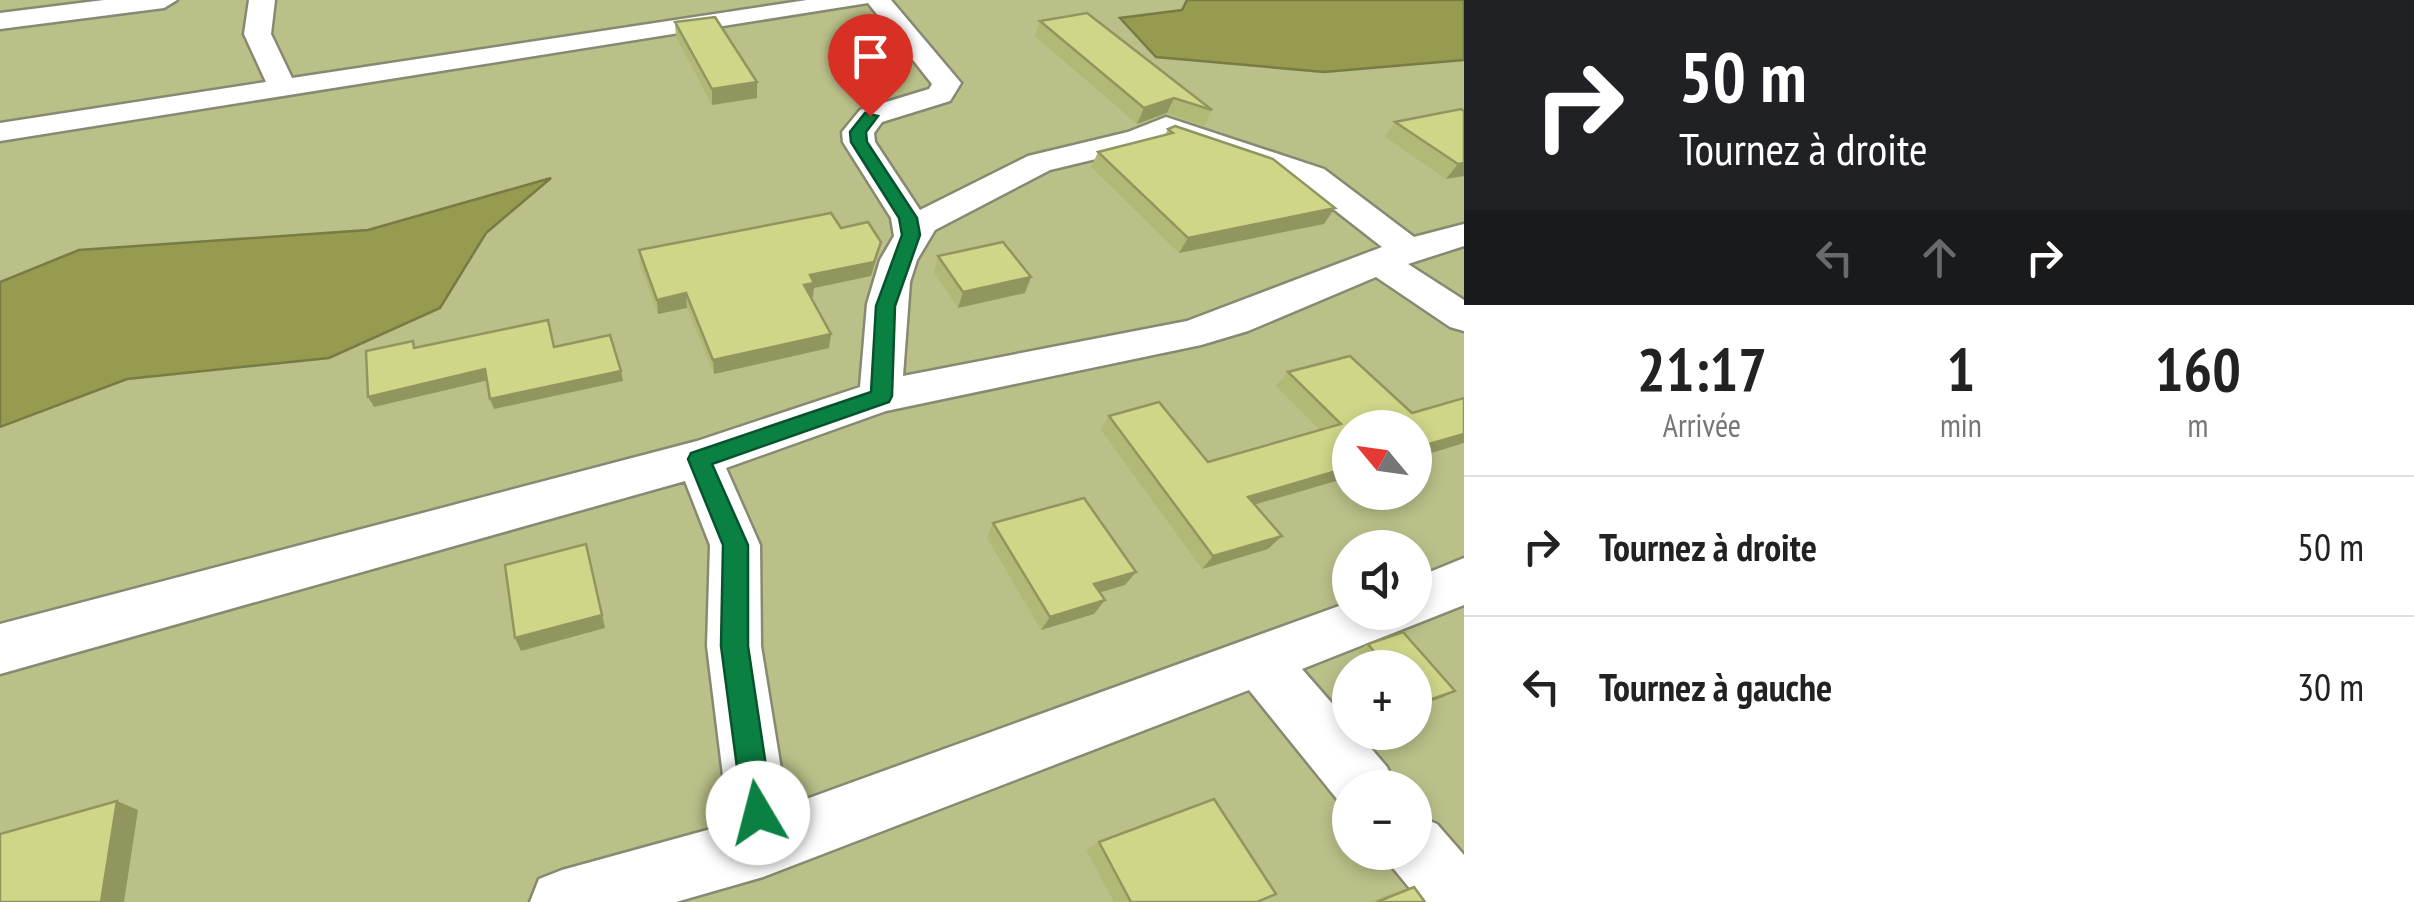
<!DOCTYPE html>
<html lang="fr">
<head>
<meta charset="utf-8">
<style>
  body { margin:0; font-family:"PT Sans Narrow",sans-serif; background:#f2f2f2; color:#222; height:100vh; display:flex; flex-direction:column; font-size:38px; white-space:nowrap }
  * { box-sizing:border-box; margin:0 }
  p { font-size:32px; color:#767676 }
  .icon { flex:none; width:55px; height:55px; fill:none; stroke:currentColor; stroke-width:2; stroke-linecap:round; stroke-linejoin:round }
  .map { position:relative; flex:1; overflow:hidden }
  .sheet { display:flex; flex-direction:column; background:#fff; width:950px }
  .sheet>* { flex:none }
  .hud { background:#202124; color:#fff; overflow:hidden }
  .needle { width:65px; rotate:299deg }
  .buttons { position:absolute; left:1332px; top:410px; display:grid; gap:20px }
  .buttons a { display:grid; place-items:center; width:100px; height:100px; border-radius:50%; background:#fff; box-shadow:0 5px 15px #0003; font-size:50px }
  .pin { position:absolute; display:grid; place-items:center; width:85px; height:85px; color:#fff; margin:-102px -42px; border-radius:50% 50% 50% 0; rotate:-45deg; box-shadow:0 0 10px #0007 }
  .pin .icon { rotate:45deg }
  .me { position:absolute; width:110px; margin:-55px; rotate:352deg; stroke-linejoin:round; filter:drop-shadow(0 0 8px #0008) }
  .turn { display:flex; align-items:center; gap:35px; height:210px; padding:0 50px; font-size:45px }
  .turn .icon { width:130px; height:130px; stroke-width:2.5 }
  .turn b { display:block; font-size:70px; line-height:85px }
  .lanes { display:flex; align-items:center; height:95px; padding:0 50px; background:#0003; justify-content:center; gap:50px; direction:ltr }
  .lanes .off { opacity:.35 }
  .eta { display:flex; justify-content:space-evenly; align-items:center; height:170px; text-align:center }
  .eta b { font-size:60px; font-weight:700; line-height:70px }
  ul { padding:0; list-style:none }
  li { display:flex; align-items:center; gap:30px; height:140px; padding:0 50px; border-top:2px solid #e0e0e0 }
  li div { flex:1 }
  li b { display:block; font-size:38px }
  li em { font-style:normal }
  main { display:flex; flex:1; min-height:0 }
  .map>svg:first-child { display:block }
  .green { fill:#bbc089; fill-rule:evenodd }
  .water { fill:#969b50; stroke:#777b44; stroke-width:2.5 }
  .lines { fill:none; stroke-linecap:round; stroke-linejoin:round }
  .minor-casing { stroke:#878971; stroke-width:5 }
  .minor { fill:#fff; fill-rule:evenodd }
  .wall { fill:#b2b875 }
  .shaded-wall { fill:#91965f }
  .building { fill:#cfd688; stroke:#91965f; stroke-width:2.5 }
  .route { fill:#0b8043; stroke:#07532c; stroke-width:2.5 }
</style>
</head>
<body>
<main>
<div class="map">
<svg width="1464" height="902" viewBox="0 0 1464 902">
  <rect width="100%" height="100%" fill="#e4e7cd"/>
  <path class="green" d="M0,0h1464v902h-1464zM1350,428h65v64h-65zM1350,548h65v64h-65zM1350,668h65v64h-65zM1350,788h65v64h-65z"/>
  <g class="water">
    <polygon points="1187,0 1464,0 1464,60 1324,72 1156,57 1120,18 1182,10"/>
    <polygon points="551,178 486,233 440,308 329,358 127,379 0,427 0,282 79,250 368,230"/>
  </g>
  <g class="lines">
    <g class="minor-casing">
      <g id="minor">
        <polygon points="104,0 177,0 164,8 0,29 0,13"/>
        <path d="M249,0h26l-4,34 21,44 515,-78h84l70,83 -11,18 -68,21 -8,11 1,9 45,68 108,-54 100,-24 38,-15 158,52 90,68 50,-13v22l-56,18 56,36v31l-14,-4 -74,-50 -128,54 -47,14 -315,66 -160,57 34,77 1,101 26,160 563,-204v10h65v-34l49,-20v47l-162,64 48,55v8h7l30,35 9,21h-46v23l-5,-2 -96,-119 -486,187 -87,25h-146l9,-23 23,-9 167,-46 -22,-178 3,-101 -25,-64 -685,193v-50l697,-183 163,-54 7,-83 13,-44 14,-24 -3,-18 -48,-76 -1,-10 18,-22 69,-21 3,-5 -64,-81 -868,138v-18l266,-41 -22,-48zM1168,137l132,46 82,64 -195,74 -284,55 7,-94 7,-22 18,-30 115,-60 100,-24z"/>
        <polygon points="1415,815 1437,824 1464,855 1464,902 1421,902 1393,868 1387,852 1415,852"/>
      </g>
    </g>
    <use href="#minor" class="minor"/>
  </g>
  <g class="wall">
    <polygon points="1040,21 1212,110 1204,126 1167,113 1137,124 1035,36"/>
    <polygon points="675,22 757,98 712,105 676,37"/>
    <polygon points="1464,111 1464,176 1446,179 1385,137 1395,122"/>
    <polygon points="1168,129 1324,224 1179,253 1091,167 1098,152 1165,135"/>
    <polygon points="841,228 878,256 871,276 814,288 813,297 811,297 831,334 829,348 714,374 687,308 658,314 640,264 639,250"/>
    <polygon points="938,256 1025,293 958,308 934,272"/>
    <polygon points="1288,372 1412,413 1464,398 1464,443 1415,458 1415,428 1255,505 1268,549 1202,569 1101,430 1109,416 1208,462 1320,430 1276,386"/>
    <polygon points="993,523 1136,572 1125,585 1100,593 1105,600 1094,614 1041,630 987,538"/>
    <polygon points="1403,632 1455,691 1443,697 1415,707 1415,668 1372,668 1358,651 1368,644"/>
    <polygon points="1099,842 1257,902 1114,902 1086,850"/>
    <polygon points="1414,887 1425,902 1370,902 1390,894"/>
  </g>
  <g class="shaded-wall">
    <polygon points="757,82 757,98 712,105 712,89"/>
    <polygon points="1174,98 1167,113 1137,124 1144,108"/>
    <polygon points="1464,163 1464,176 1446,179 1458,164"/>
    <polygon points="1335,208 1324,224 1179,253 1188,238"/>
    <polygon points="881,242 871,276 814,288 813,297 803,299 804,285 810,275"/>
    <polygon points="1031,277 1025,293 958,308 963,292"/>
    <polygon points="686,293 687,308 658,314 657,300"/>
    <polygon points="831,334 829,348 714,374 713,360"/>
    <polygon points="485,369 489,380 374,407 368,397"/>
    <polygon points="621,371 623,381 494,409 490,399"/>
    <polygon points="1464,434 1464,443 1415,458 1415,448"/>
    <polygon points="1350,467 1350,477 1236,510 1248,497"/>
    <polygon points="1282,536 1268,549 1202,569 1213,556"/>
    <polygon points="590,558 605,628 521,651 515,638"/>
    <polygon points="1136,572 1125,585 1084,597 1094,584"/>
    <polygon points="1105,600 1094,614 1041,630 1050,617"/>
    <polygon points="1455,691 1443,697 1415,707 1415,706"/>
    <polygon points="117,801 138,810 124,902 101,902"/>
  </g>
  <g class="building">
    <polygon points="1087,13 1212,110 1174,98 1144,108 1040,21"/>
    <polygon points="715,17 757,82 712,89 675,22"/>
    <polygon points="1461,109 1464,111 1464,163 1458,164 1395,122"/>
    <polygon points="1175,126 1273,159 1335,208 1188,238 1098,152 1173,133 1168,129"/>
    <polygon points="831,213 841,228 868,222 881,242 874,262 810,275 814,283 804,285 831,334 713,360 686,293 657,300 639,250"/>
    <polygon points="1003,242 1031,277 963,292 938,256"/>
    <polygon points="548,320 554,347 610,335 621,371 490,399 485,369 368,397 366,351 413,341 414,348"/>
    <polygon points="1350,356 1412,413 1464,398 1464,434 1415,448 1415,428 1350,428 1350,467 1248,497 1282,536 1213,556 1109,416 1159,402 1208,462 1341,424 1288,372"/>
    <polygon points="1084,498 1136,572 1094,584 1105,600 1050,617 993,523"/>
    <polygon points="586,544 602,615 515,638 505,565"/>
    <polygon points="1403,632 1455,691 1418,704 1415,700 1415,668 1387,668 1368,644"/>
    <polygon points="1214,799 1276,894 1257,902 1131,902 1099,842"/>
    <polygon points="117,801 101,902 0,902 0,834"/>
    <polygon points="1414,887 1425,902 1377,902"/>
  </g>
  <polygon class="route" points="865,113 878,116 866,132 867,142 917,218 920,235 895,306 892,396 889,402 712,464 748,545 748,646 773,813 769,824 758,828 747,824 743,813 721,646 723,545 688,459 691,453 871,392 876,306 902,235 899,218 851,142 850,132"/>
</svg>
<div class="buttons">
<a><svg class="needle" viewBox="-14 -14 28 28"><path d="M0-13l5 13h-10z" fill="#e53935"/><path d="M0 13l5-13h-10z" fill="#767676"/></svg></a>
<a><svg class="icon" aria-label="sound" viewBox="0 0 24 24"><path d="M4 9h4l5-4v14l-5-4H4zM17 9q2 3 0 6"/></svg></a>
<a>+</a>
<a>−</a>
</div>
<div class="pin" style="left:870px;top:116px;background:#d93025"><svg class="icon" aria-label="arrive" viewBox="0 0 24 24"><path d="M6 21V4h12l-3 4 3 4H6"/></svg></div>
<svg class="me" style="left:758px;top:813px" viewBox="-20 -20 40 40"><circle r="19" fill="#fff"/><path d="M0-13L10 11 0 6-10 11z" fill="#0b8043"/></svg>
</div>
<section class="sheet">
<div class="hud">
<div class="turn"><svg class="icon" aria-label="right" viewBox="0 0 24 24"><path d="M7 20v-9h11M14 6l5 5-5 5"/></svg><div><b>50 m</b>Tournez à droite</div></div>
<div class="lanes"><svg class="icon off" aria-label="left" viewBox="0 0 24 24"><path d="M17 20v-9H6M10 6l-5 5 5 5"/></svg><svg class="icon off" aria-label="ahead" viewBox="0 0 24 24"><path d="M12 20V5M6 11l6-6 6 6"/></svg><svg class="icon" aria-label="right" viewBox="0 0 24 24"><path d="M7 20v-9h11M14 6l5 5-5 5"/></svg></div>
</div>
<div class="eta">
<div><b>21:17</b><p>Arrivée</p></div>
<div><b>1</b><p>min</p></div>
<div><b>160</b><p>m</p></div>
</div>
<ul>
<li><svg class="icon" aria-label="right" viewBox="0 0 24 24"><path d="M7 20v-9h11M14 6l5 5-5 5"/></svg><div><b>Tournez à droite</b></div><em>50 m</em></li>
<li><svg class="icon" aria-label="left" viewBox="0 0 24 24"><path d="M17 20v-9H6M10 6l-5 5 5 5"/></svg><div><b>Tournez à gauche</b></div><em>30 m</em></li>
</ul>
</section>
</main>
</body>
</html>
